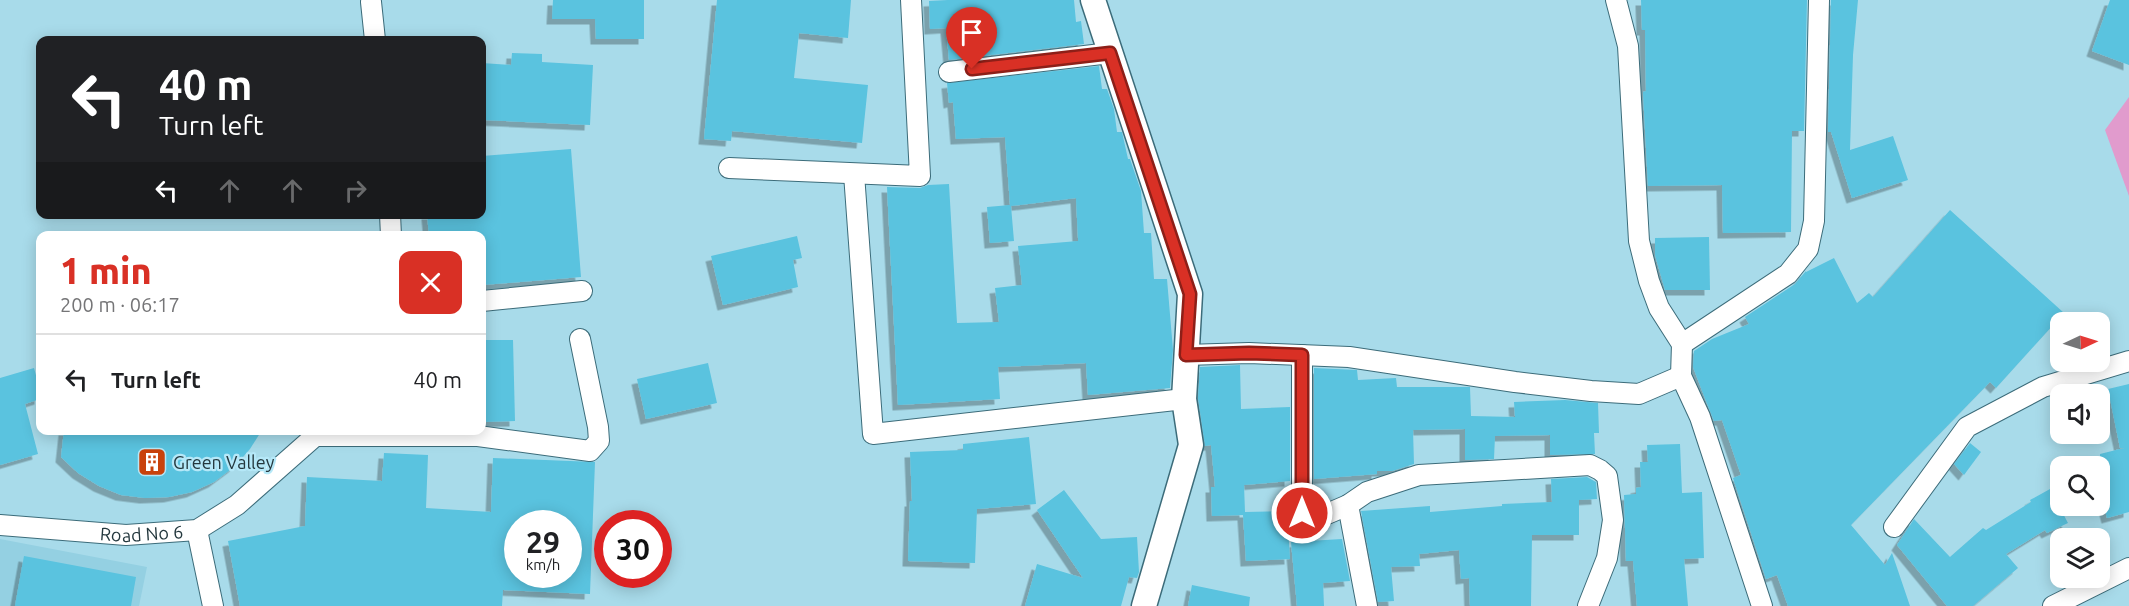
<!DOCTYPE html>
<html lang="en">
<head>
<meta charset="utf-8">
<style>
  body { margin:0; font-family:Ubuntu,sans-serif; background:#f2f2f2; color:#202124; height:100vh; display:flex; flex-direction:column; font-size:22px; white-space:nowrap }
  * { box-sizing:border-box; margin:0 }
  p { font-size:20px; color:#757577 }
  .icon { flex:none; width:33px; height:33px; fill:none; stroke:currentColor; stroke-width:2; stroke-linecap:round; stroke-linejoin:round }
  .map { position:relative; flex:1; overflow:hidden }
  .details { position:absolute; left:36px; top:231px; width:450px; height:204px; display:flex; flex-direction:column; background:#fff; border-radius:12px; box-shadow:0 3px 15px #0003 }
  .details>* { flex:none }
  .top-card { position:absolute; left:36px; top:36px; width:450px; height:183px; border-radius:12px; box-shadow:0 3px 15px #0003; background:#202124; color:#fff; overflow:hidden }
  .needle { width:39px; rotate:86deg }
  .fabs { position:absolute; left:2050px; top:312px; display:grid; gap:12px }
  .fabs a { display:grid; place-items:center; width:60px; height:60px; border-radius:12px; background:#fff; box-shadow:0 3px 15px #0003; font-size:30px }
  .speed { position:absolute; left:504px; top:510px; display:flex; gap:12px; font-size:30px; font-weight:700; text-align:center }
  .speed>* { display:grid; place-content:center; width:78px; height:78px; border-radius:50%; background:#fff; box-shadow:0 3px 15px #0003; line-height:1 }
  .speed small { font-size:15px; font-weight:400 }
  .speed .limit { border:9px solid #d22; background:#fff; color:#111 }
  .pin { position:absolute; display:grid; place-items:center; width:51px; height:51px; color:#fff; margin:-62px -26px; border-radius:50% 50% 50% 0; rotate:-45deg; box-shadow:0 0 6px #0007 }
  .pin .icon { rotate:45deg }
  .me { position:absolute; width:66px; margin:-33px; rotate:0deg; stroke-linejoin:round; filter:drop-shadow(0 0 4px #0008) }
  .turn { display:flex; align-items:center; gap:21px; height:126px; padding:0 24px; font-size:27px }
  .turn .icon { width:78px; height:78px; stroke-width:2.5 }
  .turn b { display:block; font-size:42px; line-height:51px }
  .lanes { display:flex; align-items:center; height:57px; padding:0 24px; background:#0003; justify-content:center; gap:30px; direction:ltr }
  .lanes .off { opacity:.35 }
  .round { display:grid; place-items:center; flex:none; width:63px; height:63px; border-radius:12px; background:#f2f2f2 }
  .summary { display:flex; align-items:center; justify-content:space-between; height:102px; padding:0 24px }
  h1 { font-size:36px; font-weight:800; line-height:45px; color:#d93025 }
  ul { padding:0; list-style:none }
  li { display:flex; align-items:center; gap:18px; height:90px; padding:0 24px; border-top:2px solid #e0e0e0 }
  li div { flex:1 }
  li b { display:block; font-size:22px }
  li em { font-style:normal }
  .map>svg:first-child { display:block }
  .built { fill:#94d0e2 }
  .water { fill:#e19bcd }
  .building { fill:#5ac3df; fill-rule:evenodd; filter:url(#shadow) }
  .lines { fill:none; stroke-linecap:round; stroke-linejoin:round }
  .minor-casing { stroke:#3c6c7a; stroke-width:22 }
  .tertiary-casing { stroke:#3c6c7a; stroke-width:27 }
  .minor { stroke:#fff; stroke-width:20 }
  .tertiary { stroke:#fff; stroke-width:24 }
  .route-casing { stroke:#8d1f18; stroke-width:15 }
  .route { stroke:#d93025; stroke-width:10 }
  .labels { text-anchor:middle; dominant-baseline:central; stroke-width:4.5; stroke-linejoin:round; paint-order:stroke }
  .poi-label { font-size:18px; fill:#24383e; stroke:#b5e8f8; text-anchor:start }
  .street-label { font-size:18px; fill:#24383e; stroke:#b5e8f8 }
</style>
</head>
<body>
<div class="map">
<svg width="2129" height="606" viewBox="0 0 2129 606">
  <defs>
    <filter id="shadow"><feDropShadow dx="-5.5" dy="5.5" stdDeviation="0" flood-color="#0004"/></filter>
  </defs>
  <rect width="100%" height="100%" fill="#a8dbea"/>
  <polygon class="built" points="0,539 147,567 139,606 0,606"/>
  <polygon class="water" points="2129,97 2129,196 2105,130"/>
  <g class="building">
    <polygon points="553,0 644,0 644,39 596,39 595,19 552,19"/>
    <polygon points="717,0 851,0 848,38 799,33 794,78 868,85 862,143 732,131 731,141 704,139"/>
    <polygon points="948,0 1074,0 1076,22 1081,21 1084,44 949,60 946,28 930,29 929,1"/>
    <polygon points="1641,0 1807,0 1804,131 1792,131 1791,232 1723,233 1722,185 1648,186 1643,92 1646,91 1645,30 1642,30"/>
    <polygon points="1831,0 1858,0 1853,55 1850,150 1893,136 1908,180 1852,198 1831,132 1828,132"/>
    <polygon points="2110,0 2129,0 2129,65 2092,51"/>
    <polygon points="512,53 542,54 542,62 593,65 590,125 482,120 482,63 511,65"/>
    <polygon points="1099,66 1102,89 1107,89 1114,109 1117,132 1122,132 1128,159 1130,159 1141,191 1144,233 1151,233 1154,279 1167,279 1173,350 1170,388 1088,395 1086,363 998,367 1000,399 898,405 887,187 920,188 928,185 949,184 957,323 999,322 995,288 1022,285 1018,246 1078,241 1078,238 1076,198 1011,206 1014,241 990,243 987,207 1010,205 1005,137 956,139 953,102 949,103 947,83"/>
    <polygon points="571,149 581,277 482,285 482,236 429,236 427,214 482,214 482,156"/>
    <polygon points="1950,210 2064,313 1996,388 1990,382 1851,525 1885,565 1892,553 1910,606 1788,606 1777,575 1766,579 1733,478 1741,475 1722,420 1714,421 1706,401 1693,367 1694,351 1712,339 1749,324 1745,317 1795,284 1806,271 1806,272 1834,258 1857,303 1869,293 1873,297"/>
    <polygon points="797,236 802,258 793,260 798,287 723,305 711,256"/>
    <polygon points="1709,237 1710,290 1665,290 1655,255 1655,238"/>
    <polygon points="482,340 513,340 515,421 482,422"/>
    <polygon points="708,363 717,403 646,419 637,379"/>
    <polygon points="1240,365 1241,409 1290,407 1290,481 1244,485 1245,512 1287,511 1290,559 1246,561 1243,515 1212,516 1211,487 1215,487 1211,445 1205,446 1198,398 1200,367"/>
    <polygon points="34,368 40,390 40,399 25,404 38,454 0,465 0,378"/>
    <polygon points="1314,368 1357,370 1358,380 1396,378 1397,387 1470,387 1471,416 1515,417 1514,402 1565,400 1598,403 1599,433 1594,433 1595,454 1550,455 1550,435 1495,436 1494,459 1465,460 1465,429 1413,430 1414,464 1392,471 1377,471 1377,474 1314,479"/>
    <polygon points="2129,384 2129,512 2107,518 2100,490 2100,454 2124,448 2120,448 2108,389"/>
    <polygon points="64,430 262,430 250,449 234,467 214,482 192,492 169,497 145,498 121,495 99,486 78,473 61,457"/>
    <polygon points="1029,437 1036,504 977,509 975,563 908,561 910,501 912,501 910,452 963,450 963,444"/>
    <polygon points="1970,443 1981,452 1964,475 1954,464"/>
    <polygon points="1680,444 1682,493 1702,492 1704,558 1684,559 1688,606 1637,606 1633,561 1626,561 1624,495 1636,494 1636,488 1641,487 1640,462 1648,462 1647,445"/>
    <path d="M384,453l44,2 -2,53 65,4 2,-54 102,4 -5,132 -87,-4 -1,16h-262l-12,-65 77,-15 2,-49 75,4zM518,524h50v50h-50z"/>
    <polygon points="1587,477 1596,482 1597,499 1579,500 1579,535 1532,535 1531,606 1470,606 1469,578 1461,579 1459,550 1419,554 1420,566 1391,567 1394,601 1378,602 1361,511 1430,506 1430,512 1502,506 1502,504 1552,502 1551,479"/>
    <polygon points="2050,489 2068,523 2047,533 2045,530 2006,554 2018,568 1973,606 1947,606 1897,545 1914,519 1950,557 1983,528 1986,530 2031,502 2030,500"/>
    <polygon points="1064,490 1101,539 1137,537 1139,572 1137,578 1129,577 1121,606 1025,606 1037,564 1083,578 1037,510"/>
    <polygon points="1342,539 1350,581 1323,583 1324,606 1297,606 1291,542"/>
    <polygon points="24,556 136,577 131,606 15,606"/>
    <polygon points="1192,585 1250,597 1249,606 1188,606"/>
  </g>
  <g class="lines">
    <g class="minor-casing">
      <g id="minor">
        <polyline points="1616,0 1628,46 1639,241 1649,281 1659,308 1682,344 1681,376 1700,417 1762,606"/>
        <polyline points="371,2 375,40"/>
        <polyline points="949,72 1110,53"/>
        <polyline points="729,168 920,176 911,0"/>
        <polyline points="854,174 873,434 1184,399"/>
        <polyline points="390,214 391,236"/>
        <polyline points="482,301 582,291"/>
        <polyline points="1682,344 1788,274 1808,249 1814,221 1819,0"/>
        <polyline points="1186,355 1249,353 1349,357 1515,382 1591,391 1639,394 1681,376"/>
        <polyline points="1302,355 1302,513 1307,517 1320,517 1348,505 1367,492 1419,475 1590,465 1600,470 1607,476 1613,520 1607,558 1588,606"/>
        <polyline points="316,436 478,436 590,451 599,441 598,427 580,339"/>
        <polyline points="1348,505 1367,606"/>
        <path id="s1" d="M0,525l126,10 71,-5 40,-25 85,-75"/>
        <polyline points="1894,527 1967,427 2043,387 2129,361"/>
        <polyline points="197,530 213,606"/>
        <polyline points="2053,606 2129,568"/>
      </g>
    </g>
    <g class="tertiary-casing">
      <polyline id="tertiary" points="1093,0 1190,294 1184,399 1191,445 1144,606"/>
    </g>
    <use href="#minor" class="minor"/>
    <use href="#tertiary" class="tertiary"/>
  </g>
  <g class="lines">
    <g class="route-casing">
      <polyline id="route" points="972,69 1110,53 1190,294 1186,355 1249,353 1302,355 1302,513"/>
    </g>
    <use href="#route" class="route"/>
  </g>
  <defs>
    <g id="building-square" transform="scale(1.5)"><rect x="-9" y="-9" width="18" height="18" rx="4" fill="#c9420c" stroke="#b5e8f8"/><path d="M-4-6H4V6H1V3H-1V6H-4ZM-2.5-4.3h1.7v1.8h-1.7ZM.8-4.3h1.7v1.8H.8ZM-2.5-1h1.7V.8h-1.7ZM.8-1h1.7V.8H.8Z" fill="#fff"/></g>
  </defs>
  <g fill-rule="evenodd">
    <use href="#building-square" x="152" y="462"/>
  </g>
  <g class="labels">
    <g class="poi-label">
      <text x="173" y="462">Green Valley</text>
    </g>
    <g class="street-label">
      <text stroke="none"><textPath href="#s1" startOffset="142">Road No 6</textPath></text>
    </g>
  </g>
</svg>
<div class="fabs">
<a><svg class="needle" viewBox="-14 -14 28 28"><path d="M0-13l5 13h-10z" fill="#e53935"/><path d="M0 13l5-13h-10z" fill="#757577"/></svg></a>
<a><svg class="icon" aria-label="sound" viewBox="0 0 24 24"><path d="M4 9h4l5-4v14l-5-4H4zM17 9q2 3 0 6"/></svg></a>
<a><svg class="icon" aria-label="search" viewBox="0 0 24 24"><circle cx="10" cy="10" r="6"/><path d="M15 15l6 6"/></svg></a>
<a><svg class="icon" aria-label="layers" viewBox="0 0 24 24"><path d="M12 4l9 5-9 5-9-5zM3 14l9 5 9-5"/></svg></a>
</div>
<div class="speed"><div>29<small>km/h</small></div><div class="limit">30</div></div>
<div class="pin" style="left:972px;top:69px;background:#d93025"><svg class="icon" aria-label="arrive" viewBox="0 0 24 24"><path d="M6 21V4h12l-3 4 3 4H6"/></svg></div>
<svg class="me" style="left:1302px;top:513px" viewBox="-20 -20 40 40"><circle r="17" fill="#d93025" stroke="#fff" stroke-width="3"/><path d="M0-11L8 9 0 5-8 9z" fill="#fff"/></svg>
<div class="top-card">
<div class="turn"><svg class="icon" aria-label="left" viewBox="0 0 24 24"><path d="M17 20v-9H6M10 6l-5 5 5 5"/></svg><div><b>40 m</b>Turn left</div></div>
<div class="lanes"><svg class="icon" aria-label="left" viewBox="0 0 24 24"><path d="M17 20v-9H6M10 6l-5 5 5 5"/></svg><svg class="icon off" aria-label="ahead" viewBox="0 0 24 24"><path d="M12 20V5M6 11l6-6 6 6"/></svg><svg class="icon off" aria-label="ahead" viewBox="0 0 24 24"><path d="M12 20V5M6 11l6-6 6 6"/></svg><svg class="icon off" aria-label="right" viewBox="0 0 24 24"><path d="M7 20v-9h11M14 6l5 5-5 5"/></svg></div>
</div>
<section class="details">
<div class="summary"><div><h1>1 min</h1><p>200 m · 06:17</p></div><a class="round" style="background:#d93025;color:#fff"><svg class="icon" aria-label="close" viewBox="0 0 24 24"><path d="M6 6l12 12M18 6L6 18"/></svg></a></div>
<ul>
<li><svg class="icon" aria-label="left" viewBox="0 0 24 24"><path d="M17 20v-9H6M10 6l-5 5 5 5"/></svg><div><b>Turn left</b></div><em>40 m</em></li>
</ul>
</section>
</div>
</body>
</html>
